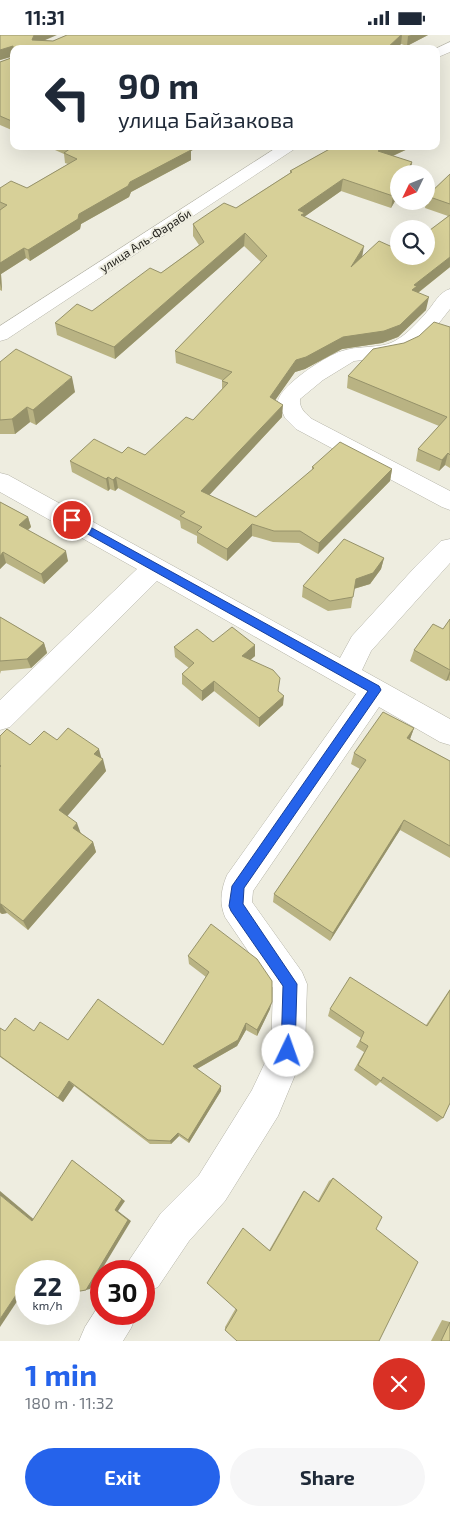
<!DOCTYPE html>
<html lang="en">
<head>
<meta charset="utf-8">
<style>
  body { margin:0; font-family:"Exo 2",sans-serif; background:#f6f6f7; color:#1f2937; height:100vh; display:flex; flex-direction:column; font-size:19px; white-space:nowrap }
  * { box-sizing:border-box; margin:0 }
  p { font-size:16px; color:#747a83 }
  .icon { flex:none; width:28px; height:28px; fill:none; stroke:currentColor; stroke-width:2; stroke-linecap:round; stroke-linejoin:round }
  .map { position:relative; height:1306px; overflow:hidden }
  .details { display:flex; flex-direction:column; background:#fff; flex:1 }
  .details>* { flex:none }
  .guide { position:absolute; left:10px; top:10px; width:430px; height:105px; border-radius:10px; box-shadow:0 5px 20px #0002; background:#fff; color:#1f2937; overflow:hidden }
  .needle { width:32px; rotate:227deg }
  .tools { position:absolute; left:390px; top:130px; display:grid; gap:10px }
  .tools a { display:grid; place-items:center; width:45px; height:45px; border-radius:50%; background:#fff; box-shadow:0 5px 20px #0002; font-size:25px }
  .speed { position:absolute; left:15px; top:1225px; display:flex; gap:10px; font-size:25px; font-weight:700; text-align:center }
  .speed>* { display:grid; place-content:center; width:65px; height:65px; border-radius:50%; background:#fff; box-shadow:0 5px 20px #0002; line-height:1 }
  .speed small { font-size:12px; font-weight:400 }
  .speed .limit { border:8px solid #d22; background:#fff; color:#111 }
  .pin { position:absolute; display:grid; place-items:center; width:42px; height:42px; color:#fff; margin:-21px; border:2px solid #fff; border-radius:50%; box-shadow:0 1px 5px #0007 }
  .me { position:absolute; width:55px; margin:-28px; rotate:3deg; stroke-linejoin:round; filter:drop-shadow(0 0 4px #0008) }
  .turn { display:flex; align-items:center; gap:18px; height:105px; padding:0 25px; font-size:22px }
  .turn .icon { width:65px; height:65px; stroke-width:2.5 }
  .turn b { display:block; font-size:35px; line-height:42px }
  .round { display:grid; place-items:center; flex:none; width:52px; height:52px; border-radius:26px; background:#f6f6f7 }
  .head { display:flex; align-items:center; justify-content:space-between; height:85px; padding:0 25px }
  h1 { font-size:30px; font-weight:700; line-height:38px; color:#2563eb }
  .button { display:flex; gap:10px; margin-top:auto; padding:10px 25px }
  .button a { flex:1; height:58px; border-radius:30px; background:#2563eb; color:#fff; font-size:20px; font-weight:700; line-height:58px; text-align:center }
  .button a+a { background:#f6f6f7; color:#1f2937 }
  .status { display:flex; justify-content:space-between; align-items:center; height:35px; padding:0 25px; background:#fff; direction:ltr }
  .status svg { height:14px; fill:currentColor }
  .map>svg:first-child { display:block }
  .lines { fill:none; stroke-linecap:round; stroke-linejoin:round }
  .minor-casing { stroke:#b4b3a7; stroke-width:1 }
  .minor { fill:#fff; fill-rule:evenodd }
  .wall { fill:#b9b383 }
  .shaded-wall { fill:#96926a }
  .building { fill:#d7d098; stroke:#96926a }
  .route { fill:#2563eb; stroke:#184099 }
  .labels { text-anchor:middle; dominant-baseline:central; stroke-width:4; stroke-linejoin:round; paint-order:stroke }
  .far-street-label { font-size:12px; fill:#191814; stroke:#eeede0 }
</style>
</head>
<body>
<div class="status"><b>11:31</b><svg viewBox="0 0 49 12"><path d="M0 12V9h3v3zM5 12V6h3v6zM10 12V3h3v9zM15 12V0h3v12zM26 1h20v11H26zM47 4h2v5h-2z"/></svg></div>
<div class="map">
<svg width="450" height="1306" viewBox="0 0 450 1306">
  <rect width="100%" height="100%" fill="#eeede0"/>
  <g class="lines">
    <g class="minor-casing">
      <g id="minor">
        <polygon points="450,7 450,17 436,23 436,14 435,14"/>
        <polygon points="279,111 299,111 7,304 0,306 0,291"/>
        <path d="M450,254v20l-15,19 -20,18 -14,7 -14,4 -33,4 -31,19 -23,19c-1,9 5,14 12,20l138,72v19l-8,-3 -146,-78 -11,-11 -7,-16c1,-16 49,-47 64,-51 15,-5 31,-3 46,-7 15,-5 28,-20 38,-31 8,-9 13,-21 24,-24z"/>
        <path d="M0,438l8,2 332,183 12,-22 64,-70 25,-25 9,-2v24l-79,88 -9,19 88,49v26l-10,-3 -61,-35 -126,184 -1,11 50,70 5,12 -2,67 -27,65 -53,85 -36,40 -31,46 -14,6v-22h-19l5,-12 31,-46 38,-38 53,-85 19,-40 2,-62 -48,-71c-6,-15 -4,-27 2,-42l129,-181 -199,-113 -147,146 -10,3v-30l137,-131 -137,-77z"/>
        <polygon points="101,1267 101,1279 137,1279 131,1293 123,1306 79,1306 85,1292"/>
      </g>
    </g>
    <use href="#minor" class="minor"/>
  </g>
  <g class="wall">
    <polygon points="0,0 53,6 67,0 428,0 407,11 401,9 396,14 14,14 14,21 0,25"/>
    <polygon points="14,22 14,96 0,90 0,27"/>
    <polygon points="46,111 199,111 191,116 191,125 131,157 129,162 81,189 80,194 30,226 26,223 1,239 2,256 0,255 0,153 27,153 68,129 65,128 64,119"/>
    <polygon points="335,111 414,111 393,121 412,127 410,139 399,139 399,159 391,173 341,156 304,182 362,222 399,221 448,181 425,173 427,161 450,139 450,232 418,258 426,275 398,302 382,308 342,314 305,334 295,337 275,365 282,382 209,460 256,482 312,435 312,432 392,434 390,446 318,519 299,508 273,507 252,501 227,526 197,508 197,501 181,493 180,486 118,453 115,456 110,454 108,456 72,437 70,426 122,418 145,420 193,385 222,354 222,345 176,328 175,316 261,227 244,211 115,324 57,300 55,288 92,276 161,238 199,210 193,201 193,189 236,173 290,138 290,136"/>
    <polygon points="450,292 450,433 445,430 439,436 416,426 418,414 439,391 347,353 348,341 404,308"/>
    <polygon points="0,327 75,357 36,390 30,387 15,399 0,399"/>
    <polygon points="0,467 28,482 31,492 28,495 68,526 44,549 6,528 0,534"/>
    <polygon points="384,523 381,534 370,549 354,554 351,573 328,576 302,562 303,551"/>
    <polygon points="0,582 44,608 47,618 31,633 1,636 0,639"/>
    <polygon points="450,584 450,646 448,645 446,646 410,626 414,615 443,594"/>
    <polygon points="213,607 255,621 250,625 278,656 283,670 259,692 214,656 202,666 182,649 182,639 189,633 175,622 174,612"/>
    <polygon points="414,693 410,704 450,726 450,823 400,795 330,906 273,867 274,859 360,734 351,729 354,718"/>
    <polygon points="0,701 30,710 57,705 101,723 106,736 67,781 81,798 93,807 96,817 28,895 7,878 2,879 0,878"/>
    <polygon points="188,921 270,974 257,1001 246,995 237,1011 197,1034 221,1056 189,1108 179,1101 171,1109 150,1109 74,1051 63,1067 0,1022 0,993 5,996 34,996 68,1005 163,1010 206,942 189,929"/>
    <polygon points="450,954 450,1068 443,1083 437,1087 380,1047 376,1051 354,1035 364,1017 356,1012 361,1003 328,981 330,974 426,990"/>
    <polygon points="333,1143 382,1182 225,1295 225,1292 302,1158 304,1156 318,1166 329,1146"/>
    <polygon points="442,1285 450,1287 450,1306 431,1306"/>
  </g>
  <g class="shaded-wall">
    <polygon points="34,0 57,0 36,9 32,5"/>
    <polygon points="401,0 402,0 401,9 396,14 386,14"/>
    <polygon points="411,0 428,0 407,11 408,1"/>
    <polygon points="13,11 14,21 0,25 0,15"/>
    <polygon points="181,111 199,111 191,116 191,125 131,157 129,162 81,189 80,194 30,226 28,215 79,179 130,147"/>
    <polygon points="389,111 414,111 377,128 378,116"/>
    <polygon points="412,127 410,139 405,139"/>
    <polygon points="343,144 341,156 304,182 304,190 298,175"/>
    <polygon points="399,150 399,159 391,173 393,161"/>
    <polygon points="245,198 244,211 115,324 114,312"/>
    <polygon points="364,211 362,223 351,232"/>
    <polygon points="24,213 26,223 1,239 2,256 0,248 0,228"/>
    <polygon points="450,222 450,232 415,260 412,255 414,250"/>
    <polygon points="429,262 426,275 398,302 382,308 342,314 305,334 295,337 269,374 270,362 296,325 343,302"/>
    <polygon points="72,342 75,357 36,390 33,375"/>
    <polygon points="283,370 282,382 202,468 201,456"/>
    <polygon points="27,372 30,387 15,399 12,384"/>
    <polygon points="448,418 445,430 439,436 442,425"/>
    <polygon points="392,434 390,446 318,519 319,508"/>
    <polygon points="108,442 110,454 108,456 106,444"/>
    <polygon points="116,442 118,453 115,456 113,445"/>
    <polygon points="28,482 31,492 22,500 19,490"/>
    <polygon points="252,489 252,501 227,526 227,514"/>
    <polygon points="66,516 68,526 44,549 41,539"/>
    <polygon points="3,517 6,528 0,534 0,521"/>
    <polygon points="384,523 381,534 370,549 353,554 356,544"/>
    <polygon points="44,608 47,618 31,633 27,624"/>
    <polygon points="255,610 255,621 242,632 242,621"/>
    <polygon points="450,635 450,639 448,645 446,646"/>
    <polygon points="214,646 214,656 202,666 202,656"/>
    <polygon points="284,661 283,670 259,692 259,683"/>
    <polygon points="414,693 410,704 407,703"/>
    <polygon points="99,714 102,725 94,719"/>
    <polygon points="103,724 106,736 63,786 59,775"/>
    <polygon points="404,785 400,795 330,906 333,898"/>
    <polygon points="77,788 81,799 73,793"/>
    <polygon points="93,807 96,817 28,895 23,886"/>
    <polygon points="0,869 1,869 7,878 2,879 0,877"/>
    <polygon points="272,967 270,974 257,1001 257,995"/>
    <polygon points="246,988 246,995 237,1011 193,1036 193,1031"/>
    <polygon points="69,1046 74,1051 63,1067 58,1063"/>
    <polygon points="221,1051 221,1056 189,1108 188,1105"/>
    <polygon points="178,1098 179,1101 171,1109 170,1106"/>
    <polygon points="72,1125 125,1166 118,1176 131,1186 90,1254 86,1255 115,1175"/>
    <polygon points="0,1156 37,1187 32,1186 0,1160"/>
    <polygon points="26,1245 26,1253 0,1292 0,1284"/>
  </g>
  <g class="building">
    <polygon points="0,0 34,0 32,5 53,6 67,0 401,0 386,14 14,14 14,20 13,11 0,15"/>
    <polygon points="14,22 14,87 0,81 0,27"/>
    <polygon points="67,111 182,111 191,115 130,147 128,151 79,179 78,184 28,215 24,213 0,228 0,175 7,170 0,167 0,153 11,146 27,153 77,124 64,118 71,113"/>
    <polygon points="335,111 389,111 378,116 412,127 405,139 399,139 399,150 393,161 343,144 298,175 305,178 301,180 364,211 351,232 379,206 399,215 399,221 426,221 426,198 450,180 450,222 414,250 417,251 412,255 429,262 400,290 384,296 343,302 306,322 296,325 270,362 283,370 201,456 256,482 314,433 312,432 340,407 392,434 319,508 300,496 274,496 252,489 227,514 197,497 202,492 180,481 185,477 116,442 113,445 108,442 106,444 70,426 94,404 122,418 128,412 145,420 186,382 193,385 228,348 222,346 232,337 175,316 267,221 245,198 114,312 55,288 77,269 92,276 150,233 161,238 204,207 193,189 224,168 236,173 292,137 290,136"/>
    <polygon points="450,139 450,169 427,161"/>
    <polygon points="434,287 450,292 450,420 448,418 442,425 418,414 447,382 348,341 373,314 404,308 419,301"/>
    <polygon points="16,314 72,342 33,375 27,372 12,384 0,385 0,327"/>
    <polygon points="0,467 28,482 19,490 66,516 41,539 3,517 0,521"/>
    <polygon points="344,504 384,523 373,538 356,544 353,562 330,566 303,551"/>
    <polygon points="0,582 44,608 27,624 0,626"/>
    <polygon points="450,584 450,635 414,615 433,589 443,594"/>
    <polygon points="232,592 255,610 242,621 273,635 280,643 278,656 284,661 259,683 214,646 202,656 182,639 194,628 174,612 197,594 213,607"/>
    <polygon points="383,677 414,693 407,703 450,726 450,811 404,785 333,898 274,859 366,725 354,718"/>
    <polygon points="68,693 99,714 94,719 103,724 59,775 77,788 73,793 93,807 23,886 1,869 0,869 0,732 1,731 0,730 0,701 7,694 30,710 44,696 57,705"/>
    <polygon points="211,889 257,924 272,946 272,967 257,995 246,988 238,1005 193,1031 221,1051 188,1105 178,1098 170,1106 148,1105 69,1046 58,1063 0,1021 0,993 5,996 15,983 34,996 40,987 68,1005 98,964 163,1010 209,937 188,921"/>
    <polygon points="350,942 427,991 450,955 450,1068 443,1083 383,1042 381,1046 358,1030 368,1011 360,1006 364,997 330,974"/>
    <polygon points="72,1125 122,1164 115,1175 128,1185 86,1255 69,1258 69,1236 35,1236 33,1235 32,1236 26,1236 26,1245 0,1284 0,1160 32,1186"/>
    <polygon points="333,1143 382,1182 376,1194 418,1227 379,1306 237,1306 225,1295 237,1275 207,1248 243,1193 270,1216 304,1156 319,1167"/>
    <polygon points="450,1287 450,1306 441,1306"/>
  </g>
  <polygon class="route" points="72,482 379,651 381,655 244,853 243,869 297,949 295,1016 293,1021 288,1023 283,1021 281,1016 283,951 231,876 229,871 232,851 368,656 68,488 67,485"/>
  <g class="labels">
    <g class="far-street-label">
      <text transform="translate(145 205) rotate(-33)">улица Аль-Фараби</text>
    </g>
  </g>
</svg>
<div class="tools">
<a><svg class="needle" viewBox="-14 -14 28 28"><path d="M0-13l5 13h-10z" fill="#e53935"/><path d="M0 13l5-13h-10z" fill="#747a83"/></svg></a>
<a><svg class="icon" aria-label="search" viewBox="0 0 24 24"><circle cx="10" cy="10" r="6"/><path d="M15 15l6 6"/></svg></a>
</div>
<div class="speed"><div>22<small>km/h</small></div><div class="limit">30</div></div>
<div class="pin" style="left:72px;top:485px;background:#d93025"><svg class="icon" aria-label="arrive" viewBox="0 0 24 24"><path d="M6 21V4h12l-3 4 3 4H6"/></svg></div>
<svg class="me" style="left:288px;top:1016px" viewBox="-20 -20 40 40"><circle r="19" fill="#fff"/><path d="M0-13L10 11 0 6-10 11z" fill="#2563eb"/></svg>
<div class="guide">
<div class="turn"><svg class="icon" aria-label="left" viewBox="0 0 24 24"><path d="M17 20v-9H6M10 6l-5 5 5 5"/></svg><div><b>90 m</b>улица Байзакова</div></div>
</div>
</div>
<section class="details">
<div class="head"><div><h1>1 min</h1><p>180 m · 11:32</p></div><a class="round" style="background:#d93025;color:#fff"><svg class="icon" aria-label="close" viewBox="0 0 24 24"><path d="M6 6l12 12M18 6L6 18"/></svg></a></div>
<div class="button"><a>Exit</a><a>Share</a></div>
</section>
</body>
</html>
